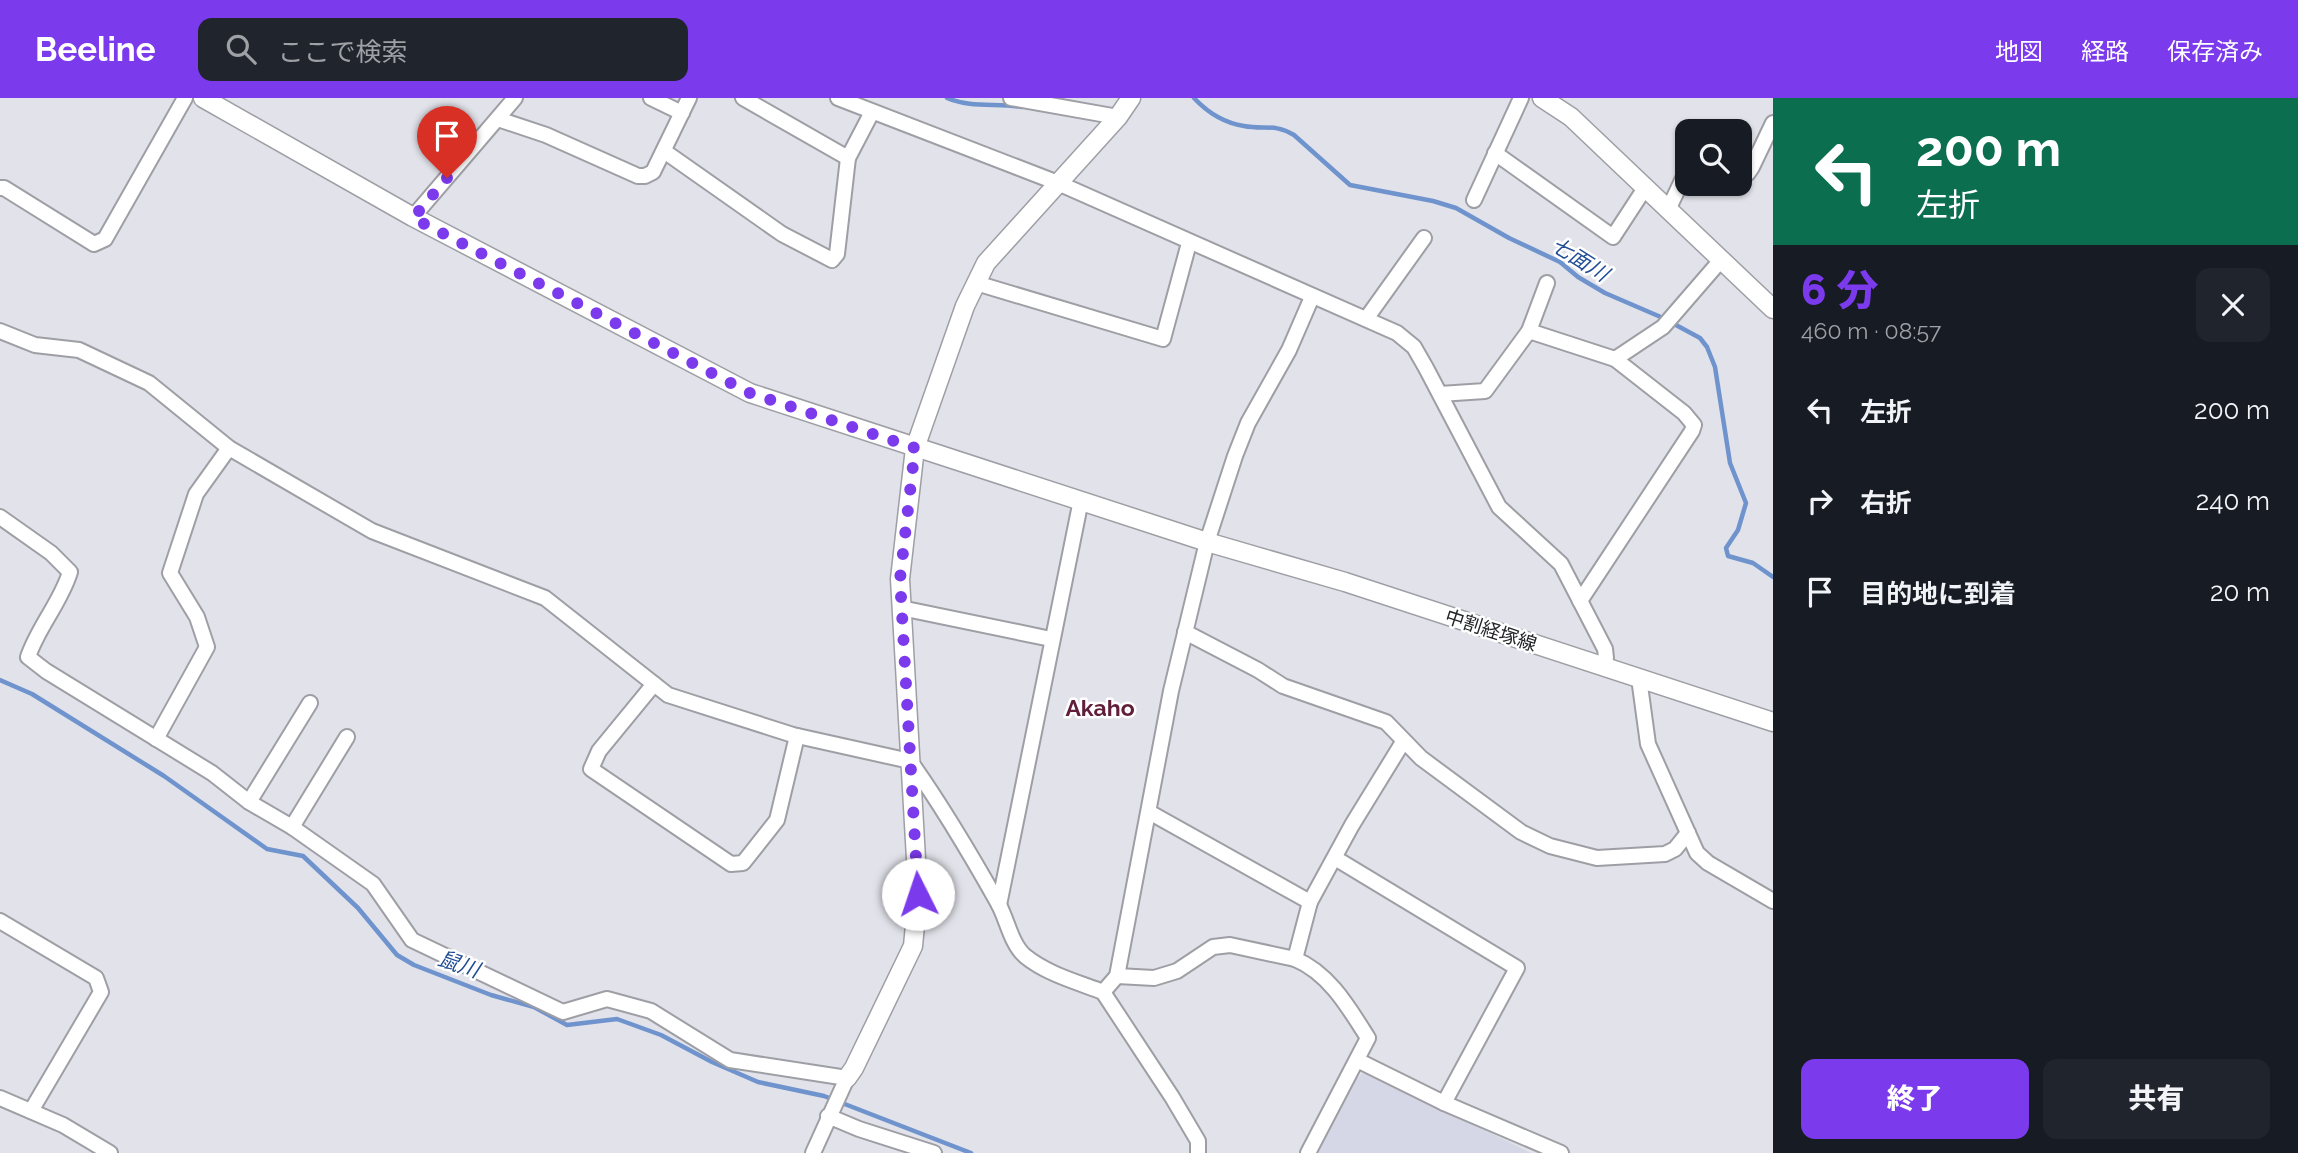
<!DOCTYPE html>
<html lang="ja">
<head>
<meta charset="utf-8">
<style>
  body { margin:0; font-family:Raleway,"Noto Sans JP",sans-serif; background:#20242c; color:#f1f3f6; height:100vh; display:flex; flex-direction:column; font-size:26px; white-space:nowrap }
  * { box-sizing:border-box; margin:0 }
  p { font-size:23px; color:#9ea1a6 }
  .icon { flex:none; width:38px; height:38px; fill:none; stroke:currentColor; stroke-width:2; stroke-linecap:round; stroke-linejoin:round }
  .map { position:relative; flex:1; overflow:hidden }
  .details { display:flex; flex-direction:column; background:#171b24; width:525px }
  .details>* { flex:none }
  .top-card { background:#0b6e4f; color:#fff; overflow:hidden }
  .tools { position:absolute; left:1675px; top:21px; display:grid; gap:14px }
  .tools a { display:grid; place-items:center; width:77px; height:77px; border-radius:14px; background:#171b24; box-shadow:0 2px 5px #0004; font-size:35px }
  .pin { position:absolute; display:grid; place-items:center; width:60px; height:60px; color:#fff; margin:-72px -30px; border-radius:50% 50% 50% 0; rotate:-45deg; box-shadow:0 0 7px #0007 }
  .pin .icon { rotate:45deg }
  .me { position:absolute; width:77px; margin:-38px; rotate:356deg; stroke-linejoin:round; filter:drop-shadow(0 0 5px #0008) }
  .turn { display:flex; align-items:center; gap:24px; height:147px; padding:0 28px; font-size:32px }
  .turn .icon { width:91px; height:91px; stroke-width:2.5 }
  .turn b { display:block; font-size:49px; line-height:60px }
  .round { display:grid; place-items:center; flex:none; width:74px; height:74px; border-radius:14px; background:#20242c }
  .overview { display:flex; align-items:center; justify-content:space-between; height:119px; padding:0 28px }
  h1 { font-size:42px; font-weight:800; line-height:52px; color:#7c3aed }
  .primary-button { display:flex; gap:14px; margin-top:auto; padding:14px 28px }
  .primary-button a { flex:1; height:80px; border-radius:14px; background:#7c3aed; color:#fff; font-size:28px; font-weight:800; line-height:80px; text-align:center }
  .primary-button a+a { background:#20242c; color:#f1f3f6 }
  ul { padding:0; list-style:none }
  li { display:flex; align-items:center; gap:21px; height:91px; padding:0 28px }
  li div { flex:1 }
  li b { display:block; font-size:26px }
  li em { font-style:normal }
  header { display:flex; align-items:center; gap:42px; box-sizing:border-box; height:98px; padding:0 35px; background:#7c3aed; color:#fff }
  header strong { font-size:33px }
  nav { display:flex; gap:38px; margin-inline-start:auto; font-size:24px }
  .search { width:490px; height:63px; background:#20242c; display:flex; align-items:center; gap:18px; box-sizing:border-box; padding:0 24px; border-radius:14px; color:#9ea1a6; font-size:26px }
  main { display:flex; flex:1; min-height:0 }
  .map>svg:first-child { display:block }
  .built { fill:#d6d7e6 }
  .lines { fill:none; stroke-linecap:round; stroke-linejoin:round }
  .stream { stroke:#6f93cd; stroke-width:4.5 }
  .minor-casing { stroke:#9e9ea5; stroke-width:18 }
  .tertiary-casing { stroke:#9e9ea5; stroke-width:21 }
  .minor { stroke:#fff; stroke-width:14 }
  .tertiary { stroke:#fff; stroke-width:18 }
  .route { stroke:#7c3aed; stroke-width:12; stroke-dasharray:0 21.6 }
  .labels { text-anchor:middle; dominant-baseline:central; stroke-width:5; stroke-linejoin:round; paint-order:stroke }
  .street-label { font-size:19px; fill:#242527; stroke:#fff }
  .water-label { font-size:21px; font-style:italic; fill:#214d94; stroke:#fff }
  .quarter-label { font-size:23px; font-weight:bold; fill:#601e3a; stroke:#fff }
</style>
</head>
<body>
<header>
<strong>Beeline</strong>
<div class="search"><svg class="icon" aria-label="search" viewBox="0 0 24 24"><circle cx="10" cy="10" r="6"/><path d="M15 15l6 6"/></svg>ここで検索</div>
<nav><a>地図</a><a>経路</a><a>保存済み</a></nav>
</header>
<main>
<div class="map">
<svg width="1773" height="1055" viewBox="0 0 1773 1055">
  <rect width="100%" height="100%" fill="#e2e2ea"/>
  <polygon class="built" points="1363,975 1383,982 1531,1055 1312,1055 1349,987"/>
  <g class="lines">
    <g class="stream">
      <path d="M947,0c23,10 50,5 75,9"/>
      <path d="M1194,0c13,14 31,25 50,28 20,4 30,-3 50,9l56,50 83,16 23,7 53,30 51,24 18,15 27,16 58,25 37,20 7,9 8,20 15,96 16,40 -8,27 -12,18 2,8 25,7 20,14"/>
      <polyline points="0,582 32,596 164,678 267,751 303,758 358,810 397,857 414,867 491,897 534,909 567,927 617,921 661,937 712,964 758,984 824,998 971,1055"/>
    </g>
    <g class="minor-casing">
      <g id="minor">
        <polyline points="651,0 682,15"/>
        <polyline points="838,0 1058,85 1397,235 1414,249 1426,270 1499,409 1561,466 1605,551 1606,560 1603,568"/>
        <polyline points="1011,0 1118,19"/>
        <polyline points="498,21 546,37 638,78 645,78 653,74 689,0"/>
        <polyline points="664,53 782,136 832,162 837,156 848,60 743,0"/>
        <polyline points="1495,55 1613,139 1645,90"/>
        <polyline points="848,60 872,14"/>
        <polyline points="1740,75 1748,75 1752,69 1773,25"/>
        <polyline points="0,90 4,90 94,146 105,141 185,0"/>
        <polyline points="1474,102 1521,0"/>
        <polyline points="1668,112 1687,72"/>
        <polyline points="413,119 515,0"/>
        <polyline points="976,185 1163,241 1189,145"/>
        <polyline points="1366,221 1424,140"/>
        <path d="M0,233l35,14 44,5 70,33 80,65 143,83 173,67 123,97 125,40 117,26c32,45 61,94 88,142 9,16 13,41 27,53 22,18 52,26 78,36l14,-16 54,-285 36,-149 28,-86 13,-33 41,-73 23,-53"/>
        <polyline points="1529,233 1547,185"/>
        <polyline points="1440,296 1485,293 1529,233 1615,261 1663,229 1721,162"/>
        <path d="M0,419l51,36 19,19c-9,30 -32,55 -42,85l18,14 166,102 37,29"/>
        <polyline points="1580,503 1692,333 1694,327 1684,315 1615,261"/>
        <polyline points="901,510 1051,541"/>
        <polyline points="1185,534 1258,572 1283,588 1386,624 1421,660 1521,734 1550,748 1597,760 1665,756 1675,751 1688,735"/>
        <polyline points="1639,580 1648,646 1697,755 1708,765 1773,803"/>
        <polyline points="654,586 599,653 591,671 731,766 743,765 777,722 797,638"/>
        <polyline points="310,605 249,704 292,729 373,786 412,842 563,914 607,901 651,913 730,962 847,980 813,1055"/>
        <polyline points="156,641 207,549 197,519 170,475 196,396 229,350"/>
        <polyline points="1149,714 1310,804"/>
        <polyline points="292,729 347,639"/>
        <polyline points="1335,760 1517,870 1444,1005"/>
        <polyline points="999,807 1081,402"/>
        <polyline points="0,823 96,880 101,894 31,1013"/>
        <polyline points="1295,861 1310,804 1352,727 1403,644"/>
        <path d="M1117,878l37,2 23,-7 36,-24 17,-2 65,14c34,14 54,49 73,79l-60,115"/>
        <polyline points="1103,894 1172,999 1198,1043 1198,1055"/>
        <polyline points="1357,962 1444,1005 1561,1055"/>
        <polyline points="0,1000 63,1027 110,1055"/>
        <polyline points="828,1018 859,1031 934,1055"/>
      </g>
    </g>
    <g class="tertiary-casing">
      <g id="tertiary">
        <polyline points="203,0 413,119 750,295 1207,444 1345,484 1773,624"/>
        <polyline points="1542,0 1571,19 1773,211"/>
        <polyline points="847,980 854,970 913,848 918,796 900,481 915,350 965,208 986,165 1118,19 1131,0"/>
      </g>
    </g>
    <use href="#minor" class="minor"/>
    <use href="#tertiary" class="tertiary"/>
  </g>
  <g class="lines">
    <polyline class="route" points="447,80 413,120 750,295 915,350 900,481 918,796"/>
  </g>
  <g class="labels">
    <g class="street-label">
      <text transform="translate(1491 532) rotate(18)">中割経塚線</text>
    </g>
    <g class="water-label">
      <text transform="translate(1580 161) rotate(32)">七面川</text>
      <text transform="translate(459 866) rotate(19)">鼠川</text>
    </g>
    <g class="quarter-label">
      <text x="1100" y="609">Akaho</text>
    </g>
  </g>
</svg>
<div class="tools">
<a><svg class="icon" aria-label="search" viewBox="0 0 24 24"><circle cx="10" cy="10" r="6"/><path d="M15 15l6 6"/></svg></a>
</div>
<div class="pin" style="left:447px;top:80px;background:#d93025"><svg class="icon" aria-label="arrive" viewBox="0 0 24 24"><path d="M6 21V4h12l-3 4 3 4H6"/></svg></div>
<svg class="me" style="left:918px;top:796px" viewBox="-20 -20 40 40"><circle r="19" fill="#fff"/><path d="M0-13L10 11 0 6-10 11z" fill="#7c3aed"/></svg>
</div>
<section class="details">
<div class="top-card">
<div class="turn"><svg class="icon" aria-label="left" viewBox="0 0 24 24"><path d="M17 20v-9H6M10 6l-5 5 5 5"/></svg><div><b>200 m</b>左折</div></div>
</div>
<div class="overview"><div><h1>6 分</h1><p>460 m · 08:57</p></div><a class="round"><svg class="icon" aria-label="close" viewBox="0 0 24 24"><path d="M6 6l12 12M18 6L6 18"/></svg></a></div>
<ul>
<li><svg class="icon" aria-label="left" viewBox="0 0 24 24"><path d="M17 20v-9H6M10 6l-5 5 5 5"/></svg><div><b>左折</b></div><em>200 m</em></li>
<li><svg class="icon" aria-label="right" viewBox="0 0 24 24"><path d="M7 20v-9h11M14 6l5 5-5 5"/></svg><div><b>右折</b></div><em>240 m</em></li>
<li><svg class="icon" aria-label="arrive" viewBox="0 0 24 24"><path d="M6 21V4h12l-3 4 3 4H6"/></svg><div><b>目的地に到着</b></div><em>20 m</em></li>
</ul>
<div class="primary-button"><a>終了</a><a>共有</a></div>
</section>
</main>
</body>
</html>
